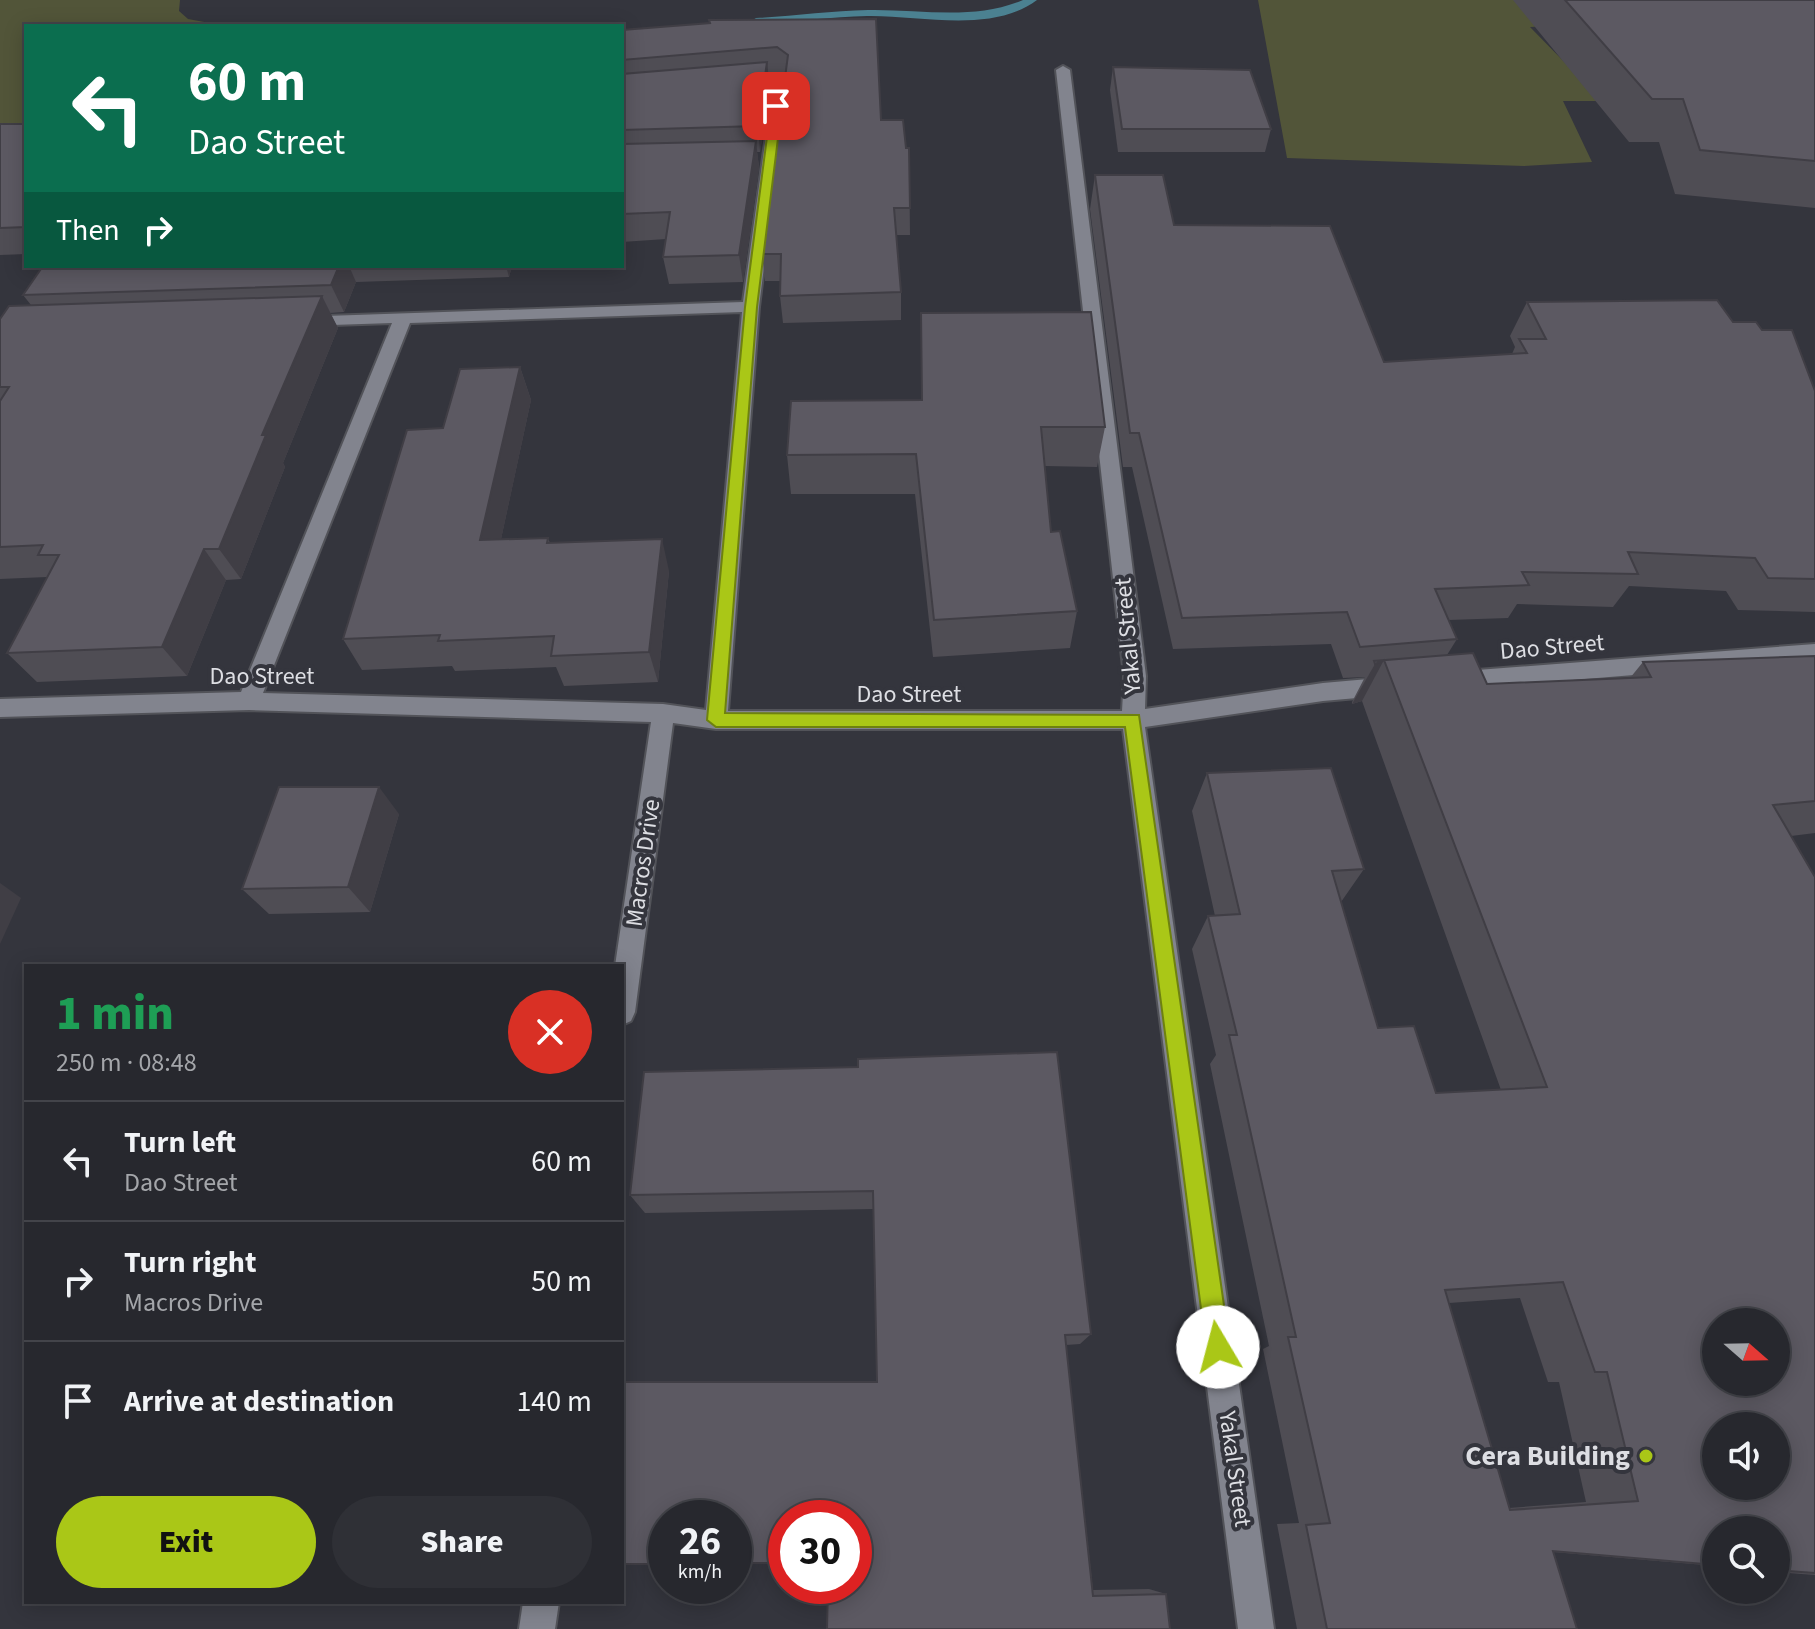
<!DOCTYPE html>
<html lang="en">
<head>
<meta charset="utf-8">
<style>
  body { margin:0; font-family:"Source Sans 3",sans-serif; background:#2f3036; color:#f1f3f6; height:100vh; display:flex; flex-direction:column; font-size:30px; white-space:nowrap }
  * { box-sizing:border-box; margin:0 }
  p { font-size:26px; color:#a4a6aa }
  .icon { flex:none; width:44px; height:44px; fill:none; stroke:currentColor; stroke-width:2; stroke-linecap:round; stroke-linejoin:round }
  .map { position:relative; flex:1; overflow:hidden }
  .panel { position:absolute; left:24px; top:964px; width:600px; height:640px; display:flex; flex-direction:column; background:#27282e; border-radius:0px; box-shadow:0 4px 20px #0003,0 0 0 2px #43444a }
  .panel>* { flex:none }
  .banner { position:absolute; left:24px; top:24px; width:600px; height:244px; border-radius:0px; box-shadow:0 4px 20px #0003,0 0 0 2px #43444a; background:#0b6e4f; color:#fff; overflow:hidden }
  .needle { width:52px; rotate:110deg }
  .controls { position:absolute; left:1702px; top:1308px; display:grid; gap:16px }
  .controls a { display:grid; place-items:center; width:88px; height:88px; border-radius:50%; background:#27282e; box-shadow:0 4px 20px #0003,0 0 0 2px #43444a; font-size:40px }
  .speed { position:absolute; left:648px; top:1500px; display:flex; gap:16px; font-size:40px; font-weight:700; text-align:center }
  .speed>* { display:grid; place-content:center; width:104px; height:104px; border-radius:50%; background:#27282e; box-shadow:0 4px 20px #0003,0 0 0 2px #43444a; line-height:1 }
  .speed small { font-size:20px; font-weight:400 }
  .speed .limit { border:12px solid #d22; background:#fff; color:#111 }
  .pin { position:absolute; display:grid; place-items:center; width:68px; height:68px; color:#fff; margin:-34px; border-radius:16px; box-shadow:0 4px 12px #0006 }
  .me { position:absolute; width:88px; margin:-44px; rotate:352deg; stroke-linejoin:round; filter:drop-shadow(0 0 6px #0008) }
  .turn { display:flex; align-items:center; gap:28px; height:168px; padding:0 32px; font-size:36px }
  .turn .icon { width:104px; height:104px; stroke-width:2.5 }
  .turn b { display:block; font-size:56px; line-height:68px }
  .then { display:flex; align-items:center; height:76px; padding:0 32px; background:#0003; gap:16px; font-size:30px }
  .round { display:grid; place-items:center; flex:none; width:84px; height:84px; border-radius:42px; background:#2f3036 }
  .summary { display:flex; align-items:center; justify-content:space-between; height:136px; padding:0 32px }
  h1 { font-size:48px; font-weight:800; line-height:60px; color:#1e9e55 }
  .action { display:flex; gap:16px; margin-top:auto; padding:16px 32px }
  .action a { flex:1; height:92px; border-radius:48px; background:#aac717; color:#111; font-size:32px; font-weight:800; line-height:92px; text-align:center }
  .action a+a { background:#2f3036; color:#f1f3f6 }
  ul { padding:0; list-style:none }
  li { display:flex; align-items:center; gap:24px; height:120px; padding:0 32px; border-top:2px solid #43444a }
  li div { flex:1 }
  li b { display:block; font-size:30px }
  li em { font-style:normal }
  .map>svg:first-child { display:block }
  .green { fill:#525539 }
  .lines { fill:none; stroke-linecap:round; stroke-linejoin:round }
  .stream { fill:#4b8191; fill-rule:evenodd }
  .minor-casing { stroke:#525359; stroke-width:4 }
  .minor { fill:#82848e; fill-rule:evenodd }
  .wall { fill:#4f4d54; fill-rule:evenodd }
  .shaded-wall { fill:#403e45 }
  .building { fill:#5c5962; stroke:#403e45; stroke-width:2; fill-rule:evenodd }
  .route { fill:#aac717; stroke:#6e810f; stroke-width:2 }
  .poi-dot { fill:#aac717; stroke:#34353d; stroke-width:3 }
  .labels { text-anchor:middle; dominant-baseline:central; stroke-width:8; stroke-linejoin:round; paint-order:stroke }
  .street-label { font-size:24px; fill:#dddee3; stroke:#34353d }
  .near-poi-label { font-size:28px; font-weight:bold; fill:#dddee3; stroke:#34353d; text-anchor:end }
</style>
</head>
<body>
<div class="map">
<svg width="1815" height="1629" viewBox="0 0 1815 1629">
  <rect width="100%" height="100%" fill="#34353d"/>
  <g class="green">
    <polygon points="0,0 180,0 179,11 188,19 226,26 26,26 26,126 0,131"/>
    <polygon points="1258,0 1574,0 1587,24 1530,27 1578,76 1813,101 1563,101 1592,162 1524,166 1287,158"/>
  </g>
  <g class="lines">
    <path class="stream" d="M1023,0h14c-46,34 -117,15 -170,16 -37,1 -74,6 -111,8l-5,-3 5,-3c37,-2 75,-7 112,-8 53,-1 105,11 155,-10z"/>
    <g class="minor-casing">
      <g id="minor">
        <path d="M1063,66l7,4 76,606 -1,33 178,-26 68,-6 8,3 3,6 -3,6 -8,3 -68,6 -178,26 129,902h-36l-115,-900h-407l-43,-6 -38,289 -4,9 -9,4v-59h-7l36,-244 -402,-12 -249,7v-18l241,-7 151,-369 -90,3 -6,-1 -2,-4 2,-4 447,-15 30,-217 -37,3 -7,-4c11,-8 47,-12 58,-4l-28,227 -31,404h394l2,-35 -68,-606zM742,312l-36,398 -43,-6 -400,-11 147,-370z"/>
        <polygon points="1815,644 1815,660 1451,690 1443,687 1440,681 1443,675 1451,672"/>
        <polygon points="523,1602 559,1602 555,1629 519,1629"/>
      </g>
    </g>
    <use href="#minor" class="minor"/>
  </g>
  <g class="wall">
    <polygon points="1513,0 1815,0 1815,208 1675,194 1659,142 1629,142"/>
    <polygon points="876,19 881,120 906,148 909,148 910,235 896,235 901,292 901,320 783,323 780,296 781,281 765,281 762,254 785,77 780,73 768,74 770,88 760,152 757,152 759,167 743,282 669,284 663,257 666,239 622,242 622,30"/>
    <polygon points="1113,67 1271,129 1265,152 1118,152 1110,90"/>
    <polygon points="0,124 26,124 26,254 0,255"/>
    <path d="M1095,175l79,50 210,137 128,-8 3,-7 -5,-11 17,-34 206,20 82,69v221l-77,-2 -12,-19 -97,-5 -16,21 -96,-3 -9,14 -60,2 9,19 -10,16 40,29 143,-6 13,-16 172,-6v177l-24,3 24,41v698l-39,-3v-42h-60v36l-163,-14 24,77h-280l-20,-105 22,-1 -36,-174 6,-3 -59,-282 6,-9 -24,-106 16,-33h7l-23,-105 15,-38 157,96 -23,33 37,126 58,65 65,-3 -139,-389 -10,3v-2l13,-25 -22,1 -12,-34 -158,5 -41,-182h-9l-33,-258zM1520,1298l28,84h11l27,120 -77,6 -60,-205z"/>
    <polygon points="43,266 512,266 509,277 356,282 344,312 330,313 338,328 283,463 285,467 241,579 226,580 187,676 37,682 7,653 47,577 0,579 0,319 31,305 23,295"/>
    <polygon points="921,313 1105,427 1097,467 1045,466 1051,532 1077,611 1070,648 933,657 915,494 791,494 787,455 921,400"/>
    <polygon points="520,367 531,400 501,539 548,538 550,543 669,571 658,682 564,686 556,667 455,671 452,666 362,670 343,639 443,428"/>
    <polygon points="399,814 370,912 269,914 242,889"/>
    <polygon points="858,1067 1091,1334 1080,1344 1066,1345 1093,1590 1149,1589 1166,1594 827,1629 877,1382 874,1209 645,1213 630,1195"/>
  </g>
  <g class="shaded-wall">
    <polygon points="767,62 770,88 760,152 758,126"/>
    <polygon points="756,141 759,167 743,282 739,255"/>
    <polygon points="339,266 349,266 356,282 344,312 331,285"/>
    <polygon points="506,266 512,266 509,277"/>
    <polygon points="322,296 338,328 283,463 285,467 241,579 219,549 262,435"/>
    <polygon points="520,367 531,400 494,572 480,540"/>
    <polygon points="662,539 669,571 658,682 649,652"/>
    <polygon points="204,549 226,580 187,676 162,647"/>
    <polygon points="1384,660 1362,701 1352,704 1375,664"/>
    <polygon points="379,787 399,814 370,912 348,887"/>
    <polygon points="0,883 21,898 0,944"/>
  </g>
  <g class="building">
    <polygon points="1565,0 1815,0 1815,161 1700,150 1683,99 1652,99"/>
    <polygon points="876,19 881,120 903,120 906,148 909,148 910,208 894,208 901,292 780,296 781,254 762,254 788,55 777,47 622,60 622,30 710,23 709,20"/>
    <polygon points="767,62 758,126 622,130 622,74"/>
    <polygon points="1113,67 1250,70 1271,129 1122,129"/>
    <polygon points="0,124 26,124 26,227 0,228"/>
    <polygon points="756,141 739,255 663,257 670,212 622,214 622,144"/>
    <polygon points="1095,175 1163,175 1174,225 1330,226 1384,362 1527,353 1519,339 1546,339 1527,302 1717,300 1733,322 1756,322 1762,330 1792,330 1815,391 1815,579 1768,578 1755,558 1628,552 1638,574 1522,572 1529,585 1435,589 1457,639 1360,647 1347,612 1182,618 1139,433 1130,433"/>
    <polygon points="43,266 339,266 331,285 23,295"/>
    <polygon points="322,296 262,435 266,435 219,549 204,549 162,647 7,653 59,555 38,555 43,545 0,547 0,401 9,387 0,387 0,319 9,306"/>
    <polygon points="1091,312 1105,427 1041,427 1051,532 1060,531 1077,611 934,620 916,454 787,455 791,401 922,400 921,313"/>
    <polygon points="520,367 480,540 548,538 547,543 662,539 649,652 551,656 554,636 438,641 440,635 343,639 407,430 443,428 460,369"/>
    <path d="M1473,653l14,31 164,-7 -8,-15 172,-6v145l-42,4 42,72v696l-39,-3v-40h-60v35l-163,-14 24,78h-250l-21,-104 24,-2 -42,-186h8l-67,-302h8l-29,-119 32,-2 -33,-141 124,-5 33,101 -32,2 46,157 36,-2 22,67 111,-6 -163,-427 -9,4 -1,-3zM1563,1282l32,90h12l31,129 -128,9 -65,-220zM1716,1322h60v60h-60zM1716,1426h60v60h-60z"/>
    <polygon points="279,787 379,787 348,887 242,889"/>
    <polygon points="1057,1052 1091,1334 1065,1335 1093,1596 1166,1594 1170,1629 827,1629 828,1586 854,1586 854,1518 786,1518 786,1563 734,1563 734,1518 666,1518 666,1564 622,1564 622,1382 877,1382 873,1191 630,1195 644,1072 858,1067 858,1059"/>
  </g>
  <polygon class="route" points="776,103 782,106 757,307 725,713 1139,715 1230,1347 1227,1355 1218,1359 1210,1355 1206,1347 1125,727 716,727 707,720 745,307 771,106"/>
  <circle class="poi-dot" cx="1646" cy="1456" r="8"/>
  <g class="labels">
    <g class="street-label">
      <text transform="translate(1128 636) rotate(-95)">Yakal Street</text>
      <text transform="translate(1552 647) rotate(-5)">Dao Street</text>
      <text x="262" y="676">Dao Street</text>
      <text x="909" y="694">Dao Street</text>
      <text transform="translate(643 863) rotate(-82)">Macros Drive</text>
      <text transform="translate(1235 1469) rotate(82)">Yakal Street</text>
    </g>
    <g class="near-poi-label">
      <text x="1630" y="1456">Cera Building</text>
    </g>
  </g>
</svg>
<div class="controls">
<a><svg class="needle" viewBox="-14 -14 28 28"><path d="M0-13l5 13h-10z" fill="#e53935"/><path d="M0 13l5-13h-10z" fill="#a4a6aa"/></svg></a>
<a><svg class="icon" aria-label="sound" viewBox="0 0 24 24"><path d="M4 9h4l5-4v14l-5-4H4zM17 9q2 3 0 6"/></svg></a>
<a><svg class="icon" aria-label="search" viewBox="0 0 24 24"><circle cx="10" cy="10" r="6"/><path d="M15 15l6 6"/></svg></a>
</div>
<div class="speed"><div>26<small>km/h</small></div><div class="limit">30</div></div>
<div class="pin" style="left:776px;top:106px;background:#d93025"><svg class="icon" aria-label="arrive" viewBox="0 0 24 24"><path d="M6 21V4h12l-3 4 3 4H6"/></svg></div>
<svg class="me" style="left:1218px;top:1347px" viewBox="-20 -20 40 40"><circle r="19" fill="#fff"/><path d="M0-13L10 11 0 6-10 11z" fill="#aac717"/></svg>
<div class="banner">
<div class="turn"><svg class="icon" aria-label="left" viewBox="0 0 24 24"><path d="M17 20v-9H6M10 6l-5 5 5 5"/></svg><div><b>60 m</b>Dao Street</div></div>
<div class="then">Then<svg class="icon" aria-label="right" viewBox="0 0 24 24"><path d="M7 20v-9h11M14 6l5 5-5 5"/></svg></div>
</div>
<section class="panel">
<div class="summary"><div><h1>1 min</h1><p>250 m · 08:48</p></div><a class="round" style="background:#d93025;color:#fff"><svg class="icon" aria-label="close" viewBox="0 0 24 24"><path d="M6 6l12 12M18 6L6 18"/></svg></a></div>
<ul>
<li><svg class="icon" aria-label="left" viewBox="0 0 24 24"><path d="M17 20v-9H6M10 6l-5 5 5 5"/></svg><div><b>Turn left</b><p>Dao Street</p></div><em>60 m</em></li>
<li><svg class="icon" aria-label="right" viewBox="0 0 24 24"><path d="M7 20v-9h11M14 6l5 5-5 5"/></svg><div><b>Turn right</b><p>Macros Drive</p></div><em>50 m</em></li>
<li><svg class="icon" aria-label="arrive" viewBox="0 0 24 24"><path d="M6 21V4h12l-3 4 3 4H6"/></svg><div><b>Arrive at destination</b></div><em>140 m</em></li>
</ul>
<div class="action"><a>Exit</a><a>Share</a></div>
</section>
</div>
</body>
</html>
